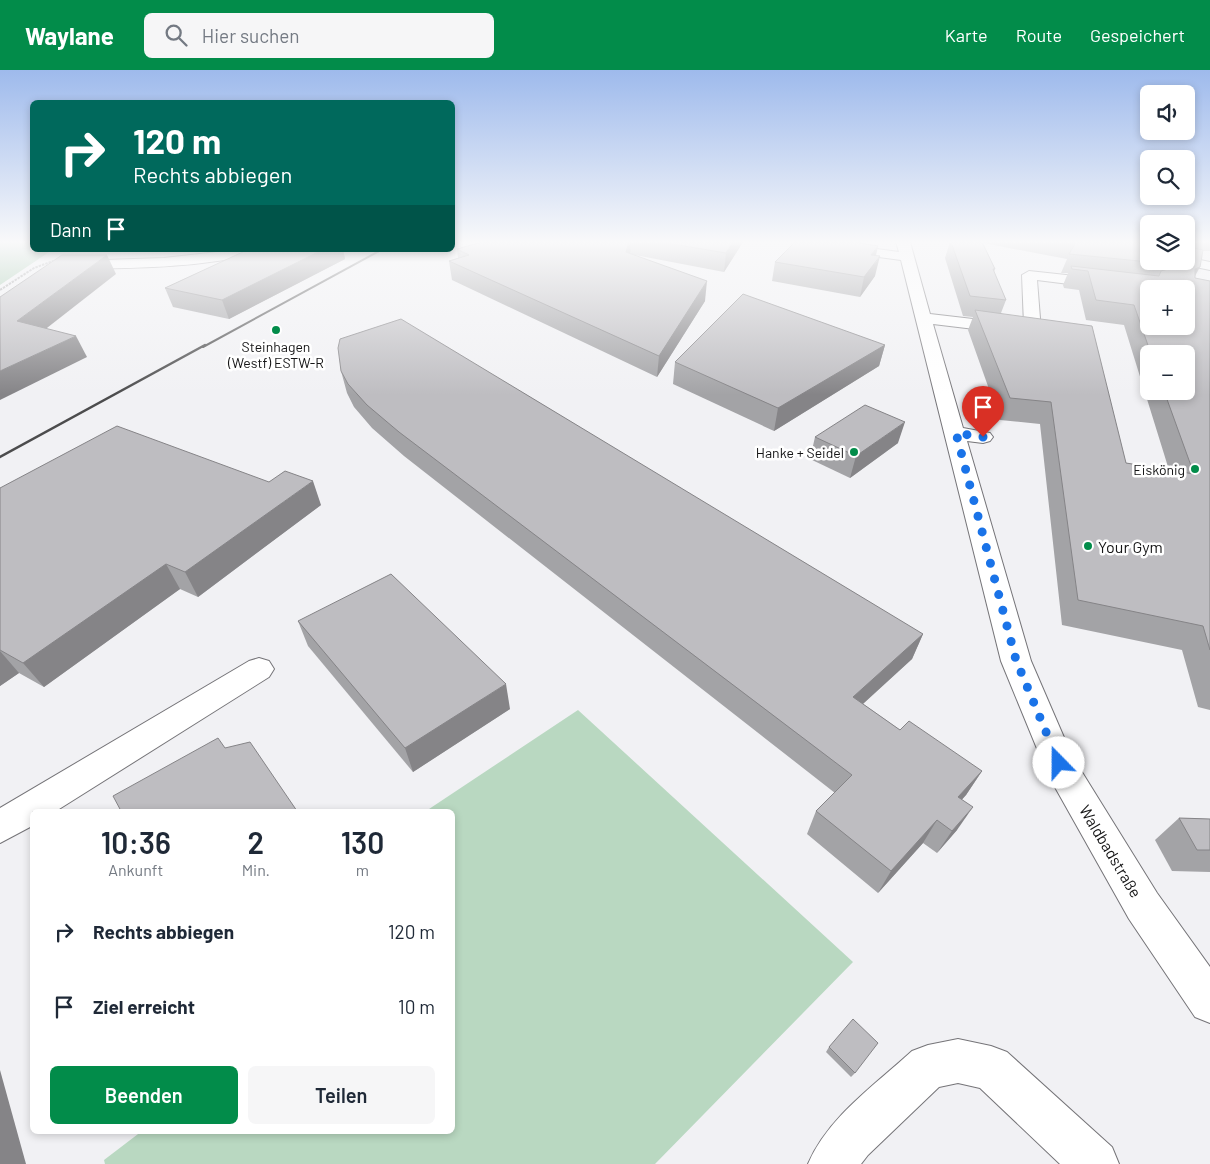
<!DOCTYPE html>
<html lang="de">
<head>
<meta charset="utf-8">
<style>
  body { margin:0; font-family:Barlow,sans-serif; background:#f6f6f7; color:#1f2937; height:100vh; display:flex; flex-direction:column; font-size:19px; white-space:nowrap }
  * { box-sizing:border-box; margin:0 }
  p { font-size:16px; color:#747a83 }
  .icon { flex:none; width:28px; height:28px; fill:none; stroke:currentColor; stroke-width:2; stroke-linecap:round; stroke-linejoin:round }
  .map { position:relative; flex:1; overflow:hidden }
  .drawer { position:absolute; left:30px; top:739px; width:425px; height:325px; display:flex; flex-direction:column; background:#fff; border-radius:8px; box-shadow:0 2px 8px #0003 }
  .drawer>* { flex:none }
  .hud { position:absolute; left:30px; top:30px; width:425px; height:152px; border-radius:8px; box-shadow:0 2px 8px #0003; background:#00695c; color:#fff; overflow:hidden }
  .buttons { position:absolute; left:1140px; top:15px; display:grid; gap:10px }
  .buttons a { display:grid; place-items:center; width:55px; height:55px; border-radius:8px; background:#fff; box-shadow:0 2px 8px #0003; font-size:25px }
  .pin { position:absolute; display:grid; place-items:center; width:42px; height:42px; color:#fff; margin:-51px -21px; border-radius:50% 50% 50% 0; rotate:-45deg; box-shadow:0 0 5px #0007 }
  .pin .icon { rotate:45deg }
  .me { position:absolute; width:55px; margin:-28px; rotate:338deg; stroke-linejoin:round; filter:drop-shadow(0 0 4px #0008) }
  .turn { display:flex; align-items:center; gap:18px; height:105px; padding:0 20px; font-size:22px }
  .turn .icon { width:65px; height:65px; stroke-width:2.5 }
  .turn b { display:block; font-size:35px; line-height:42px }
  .then { display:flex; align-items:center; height:48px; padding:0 20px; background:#0003; gap:10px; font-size:19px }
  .eta { display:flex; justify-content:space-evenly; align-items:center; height:85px; text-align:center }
  .eta b { font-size:30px; font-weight:600; line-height:35px }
  .button { display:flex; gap:10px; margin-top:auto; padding:10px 20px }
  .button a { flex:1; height:58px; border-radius:8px; background:#028c4a; color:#fff; font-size:20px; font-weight:600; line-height:58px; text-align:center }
  .button a+a { background:#f6f6f7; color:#1f2937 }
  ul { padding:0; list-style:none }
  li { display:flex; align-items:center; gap:15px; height:75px; padding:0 20px }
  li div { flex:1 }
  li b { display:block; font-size:19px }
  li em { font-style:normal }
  header { display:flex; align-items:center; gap:30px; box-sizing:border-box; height:70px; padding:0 25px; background:#028c4a; color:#fff }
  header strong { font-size:24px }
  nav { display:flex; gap:28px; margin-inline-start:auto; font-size:18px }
  .search { width:350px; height:45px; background:#f6f6f7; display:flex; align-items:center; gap:12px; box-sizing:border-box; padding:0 18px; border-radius:8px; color:#747a83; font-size:19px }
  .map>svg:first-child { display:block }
  .green { fill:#b9d8c1 }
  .forest { fill:#97c2a2 }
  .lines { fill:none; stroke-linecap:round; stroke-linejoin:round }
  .minor-casing { stroke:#757478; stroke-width:2 }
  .path { stroke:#969698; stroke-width:2; stroke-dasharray:2.5 1; stroke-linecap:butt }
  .minor { fill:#fff; fill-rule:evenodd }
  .rail-far1 { stroke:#4c4c4d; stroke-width:2 }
  .rail { stroke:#4c4c4d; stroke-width:2.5 }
  .wall { fill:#a3a3a6; fill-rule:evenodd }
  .shaded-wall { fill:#858487 }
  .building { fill:#bebdc1; stroke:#858487; fill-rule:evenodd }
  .route { stroke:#1a73e8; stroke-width:9; stroke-dasharray:0 16.2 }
  .poi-dot { fill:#028c4a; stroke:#fff; stroke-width:2 }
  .labels { text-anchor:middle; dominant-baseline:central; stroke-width:5; stroke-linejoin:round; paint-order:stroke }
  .far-poi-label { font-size:14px; fill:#141415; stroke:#fff; text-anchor:end }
  .poi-label { font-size:16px; fill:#141415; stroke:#fff; text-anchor:start }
  .street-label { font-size:16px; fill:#141415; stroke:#fff }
</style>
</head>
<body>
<header>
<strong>Waylane</strong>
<div class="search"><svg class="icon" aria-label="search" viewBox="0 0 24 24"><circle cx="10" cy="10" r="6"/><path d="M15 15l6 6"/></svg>Hier suchen</div>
<nav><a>Karte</a><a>Route</a><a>Gespeichert</a></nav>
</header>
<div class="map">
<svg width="1210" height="1094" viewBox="0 0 1210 1094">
  <rect width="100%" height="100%" fill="#f1f1f4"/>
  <polygon class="green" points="578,640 853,892 655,1094 105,1094 104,1090 142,1061 452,1061 452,741 426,741"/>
  <polygon class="forest" points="0,172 32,172 32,180 52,180 0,215"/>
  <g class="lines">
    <g class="minor-casing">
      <g id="minor">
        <polygon points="790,172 825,172 899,182 896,172 910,172 930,244 1024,255 1022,205 1029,201 1149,214 1156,219 1149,219 1149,224 1037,210 1041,261 1039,265 1033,266 933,254 963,358 990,363 993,367 990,371 983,373 967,371 1031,591 1072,686 1157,823 1210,897 1210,953 1195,947 1129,849 1047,703 1001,591 901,190 797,176"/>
        <path d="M235,180h26l-2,3c-61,15 -123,15 -185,16l-7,-4 7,-4 90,-3z"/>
        <polygon points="1186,187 1210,192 1210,200 1181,194 1179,191 1186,191"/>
        <polygon points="259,588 269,591 274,599 269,607 56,741 32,741 32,756 0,773 0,738 249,591"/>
        <path d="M958,969l33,7 16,6 105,95 7,17h-59l-80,-76 -22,-5 -19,4 -71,68 -7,9h-53c20,-47 67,-79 104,-113l16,-6z"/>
      </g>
    </g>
    <polyline class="path" points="0,220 34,198 53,191"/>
    <use href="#minor" class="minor"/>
    <polyline class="rail-far1" points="203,277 381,180"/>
    <polyline class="rail" points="0,387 205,275"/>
  </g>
  <g class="wall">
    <polygon points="482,172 743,172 724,202 635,185 705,231 657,307 452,210 449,191 458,188 457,179"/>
    <path d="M950,172h260v9h-7l-8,25v2l15,3v429l-12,-3 -16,-57 -120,-25 -22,-201 -40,-4 -32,-90 5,-13 -10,-1 -18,-58zM983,173l84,16 -6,14h7l-5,12 1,3 15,2 7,30 38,5 45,145 -43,-7 -125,-150 5,-13 -12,-28 1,-3zM1149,284h37v37h-37z"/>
    <polygon points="247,180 343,180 345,189 229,249 173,237 165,218"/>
    <polygon points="876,186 875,206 860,227 772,211 775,192"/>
    <polygon points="885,275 879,296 774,361 673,314 675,292"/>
    <polygon points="341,301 923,564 912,589 863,634 900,660 982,701 966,725 962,729 957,760 937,783 923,773 878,823 807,764 816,741 835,723 404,386 372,358 354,337 347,323"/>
    <polygon points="815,367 898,373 850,408 810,389"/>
    <polygon points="0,418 321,435 198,527 180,519 44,617 19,603 0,616"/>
    <polygon points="298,551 510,639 413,702 308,576"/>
    <polygon points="1179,748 1210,749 1210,802 1172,801 1155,770"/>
    <polygon points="829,977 855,1003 851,1007 826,982"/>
  </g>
  <g class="shaded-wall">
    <polygon points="629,172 631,172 630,185 626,182"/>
    <polygon points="733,172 743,172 724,202 726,183"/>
    <polygon points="1187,172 1193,172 1186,185"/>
    <polygon points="878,176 874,195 880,186 875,206 860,227 864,207 871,185"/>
    <polygon points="322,180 343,180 345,189 229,249 222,230"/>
    <polygon points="107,185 116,204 29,272 17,251"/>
    <polygon points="1200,197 1189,217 1195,199"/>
    <polygon points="707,211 705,231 657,307 659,286"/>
    <polygon points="76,266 87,287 0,330 0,301"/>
    <polygon points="885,275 879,296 774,361 778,338"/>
    <polygon points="905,352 898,373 850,408 856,386"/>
    <polygon points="313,411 321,435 198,527 185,502"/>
    <polygon points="166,494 180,519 44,617 23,593"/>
    <polygon points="923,564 912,589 844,651 853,627"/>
    <polygon points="0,581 19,603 0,616"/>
    <polygon points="506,614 510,639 413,702 405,678"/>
    <polygon points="982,701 966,725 944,750 958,727"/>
    <polygon points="973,737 957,760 937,783 952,761"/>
    <polygon points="937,750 923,773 878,823 891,801"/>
    <polygon points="0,1000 26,1094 0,1094"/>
  </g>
  <g class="building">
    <polygon points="482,172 629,172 626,182 707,211 659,286 449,191 469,185 457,179"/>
    <polygon points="660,172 733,172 726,183"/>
    <polygon points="795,172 854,172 878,176 871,185 880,186 864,207 775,192"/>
    <polygon points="951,172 982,172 995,199 993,199 1006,230 970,226"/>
    <path d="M1076,172h73v19h37v-19h3h-2l3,5 13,3 -3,17 -5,2v9l15,3v369l-7,-24 -125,-26 -27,-198 -41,-4 -35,-88 117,16 34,137 68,11 -30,-83h22v-37h-35l-17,-49 -38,-5 -8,-29 -16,-2 -1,-3 88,10 2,-5 7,-2 -9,-6 -90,-9zM1149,219h37v37h-37z"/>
    <polygon points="247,180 322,180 222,230 165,218"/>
    <polygon points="62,185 107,185 17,251 76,266 0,301 0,227"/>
    <polygon points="743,224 885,275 778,338 675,292"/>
    <polygon points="401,249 923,564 853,627 900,660 909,651 982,701 958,727 973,737 952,761 937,750 891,801 816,741 852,705 399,362 367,335 348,314 341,301 338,278 340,269"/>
    <polygon points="865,335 905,352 856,386 815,367"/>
    <polygon points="117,356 269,412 285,401 313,411 185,502 166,494 23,593 0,580 0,418"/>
    <polygon points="391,504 506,614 405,678 298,551"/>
    <polygon points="218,668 225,678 250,672 297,741 121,741 113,726"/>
    <polygon points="1179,748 1210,749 1210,780 1197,780"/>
    <polygon points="853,949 878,973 855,1003 829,977"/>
  </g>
  <linearGradient id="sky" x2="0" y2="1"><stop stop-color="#9ebaec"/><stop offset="0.53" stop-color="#f9f9fa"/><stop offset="1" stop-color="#f9f9fa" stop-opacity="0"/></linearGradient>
  <rect width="1210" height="325" fill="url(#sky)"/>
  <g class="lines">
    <polyline class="route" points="983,367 956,363 1016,590 1059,693"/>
  </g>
  <g class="poi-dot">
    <circle cx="276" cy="260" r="5"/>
    <circle cx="854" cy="382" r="5"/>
    <circle cx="1195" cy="399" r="5"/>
    <circle cx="1088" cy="476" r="5"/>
  </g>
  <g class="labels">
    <g class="far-poi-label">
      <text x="276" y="276" text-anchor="middle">Steinhagen<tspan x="276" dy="16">(Westf) ESTW-R</tspan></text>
      <text x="844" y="382">Hanke + Seidel</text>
      <text x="1185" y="399">Eiskönig</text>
    </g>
    <g class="poi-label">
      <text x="1098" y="476">Your Gym</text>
    </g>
    <g class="street-label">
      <text transform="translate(1111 781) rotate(59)">Waldbadstraße</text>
    </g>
  </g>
</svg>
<div class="buttons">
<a><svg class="icon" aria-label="sound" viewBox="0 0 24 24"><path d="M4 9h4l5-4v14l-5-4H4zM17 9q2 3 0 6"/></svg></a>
<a><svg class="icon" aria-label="search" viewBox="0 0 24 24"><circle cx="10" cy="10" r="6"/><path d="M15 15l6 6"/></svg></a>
<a><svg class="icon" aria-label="layers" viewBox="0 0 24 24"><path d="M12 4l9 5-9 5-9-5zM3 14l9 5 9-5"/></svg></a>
<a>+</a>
<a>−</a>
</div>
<div class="pin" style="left:983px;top:367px;background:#d93025"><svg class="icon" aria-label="arrive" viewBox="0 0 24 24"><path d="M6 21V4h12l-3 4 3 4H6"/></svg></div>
<svg class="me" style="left:1059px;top:693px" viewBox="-20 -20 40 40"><circle r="19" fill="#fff"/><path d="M0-13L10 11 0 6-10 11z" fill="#1a73e8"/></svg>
<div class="hud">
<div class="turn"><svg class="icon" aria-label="right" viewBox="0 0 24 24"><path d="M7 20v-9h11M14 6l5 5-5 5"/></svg><div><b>120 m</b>Rechts abbiegen</div></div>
<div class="then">Dann<svg class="icon" aria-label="arrive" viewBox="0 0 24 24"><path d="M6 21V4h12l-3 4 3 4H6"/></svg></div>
</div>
<section class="drawer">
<div class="eta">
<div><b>10:36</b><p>Ankunft</p></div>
<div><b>2</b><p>Min.</p></div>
<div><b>130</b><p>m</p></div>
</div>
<ul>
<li><svg class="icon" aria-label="right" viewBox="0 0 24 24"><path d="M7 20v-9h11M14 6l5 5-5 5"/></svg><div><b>Rechts abbiegen</b></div><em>120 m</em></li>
<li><svg class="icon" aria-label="arrive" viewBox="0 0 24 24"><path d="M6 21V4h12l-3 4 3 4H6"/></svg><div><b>Ziel erreicht</b></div><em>10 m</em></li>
</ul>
<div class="button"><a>Beenden</a><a>Teilen</a></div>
</section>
</div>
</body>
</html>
